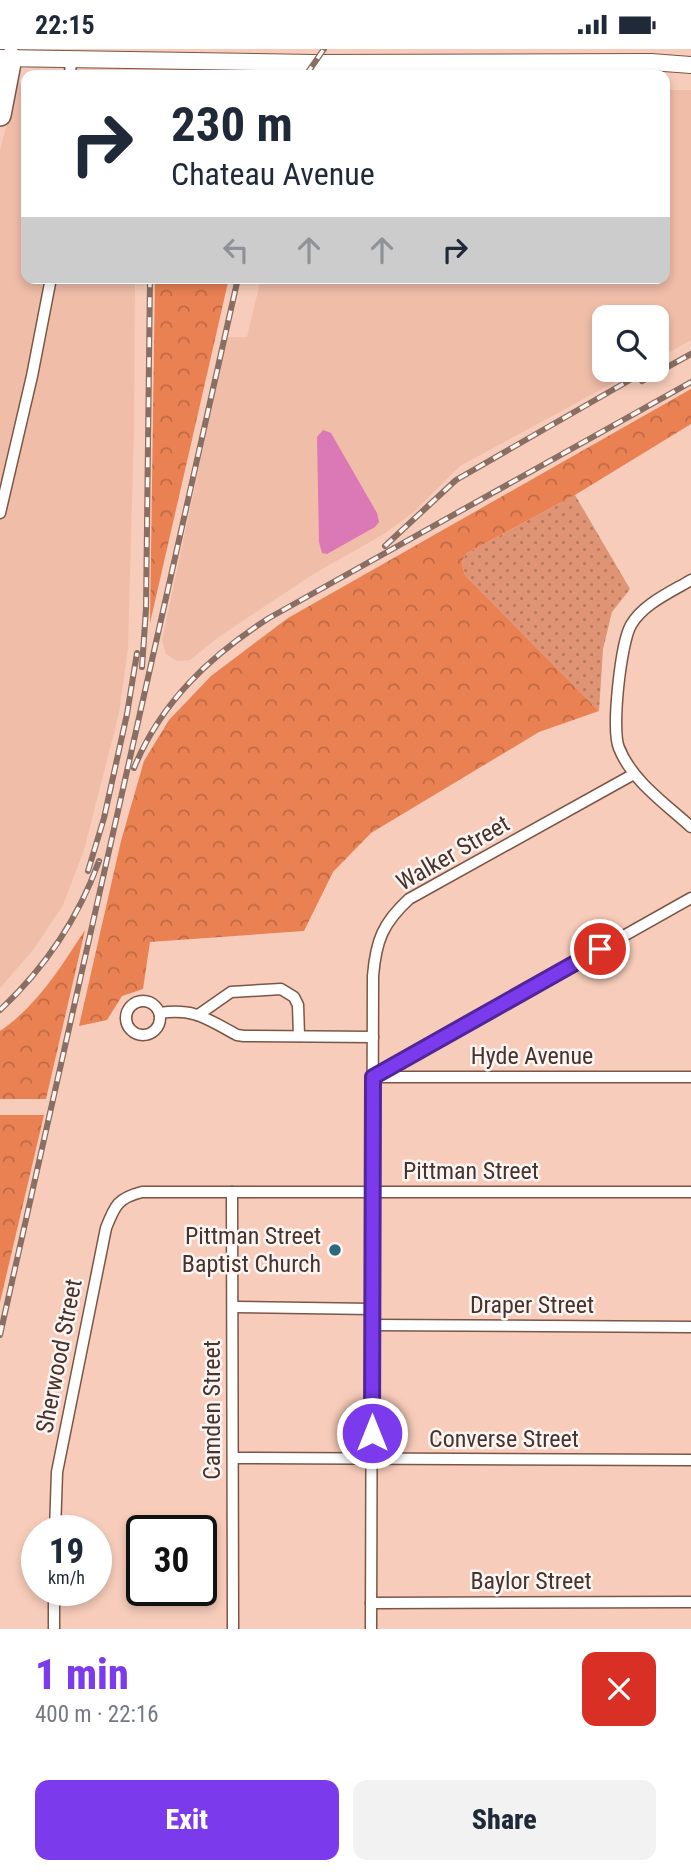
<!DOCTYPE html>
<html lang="en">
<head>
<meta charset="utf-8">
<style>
  body { margin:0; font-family:"Roboto Condensed",sans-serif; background:#f2f2f3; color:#1f2937; height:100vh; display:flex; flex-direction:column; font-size:26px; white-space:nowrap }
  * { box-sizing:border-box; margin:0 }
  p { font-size:23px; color:#747a83 }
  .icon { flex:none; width:38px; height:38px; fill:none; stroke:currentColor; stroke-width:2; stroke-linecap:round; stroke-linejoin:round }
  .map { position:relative; height:1580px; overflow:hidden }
  .sheet { display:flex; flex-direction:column; background:#fff; flex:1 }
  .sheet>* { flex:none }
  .guide { position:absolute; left:21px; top:21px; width:649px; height:214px; border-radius:14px; box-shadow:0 4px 10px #0003; background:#fff; color:#1f2937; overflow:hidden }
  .tools { position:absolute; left:592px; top:256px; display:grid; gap:14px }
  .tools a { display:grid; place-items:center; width:77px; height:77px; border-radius:14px; background:#fff; box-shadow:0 4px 10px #0003; font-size:35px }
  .speed { position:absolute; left:21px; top:1466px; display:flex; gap:14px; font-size:35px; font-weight:700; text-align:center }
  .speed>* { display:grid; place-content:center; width:91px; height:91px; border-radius:50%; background:#fff; box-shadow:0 4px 10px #0003; line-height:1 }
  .speed small { font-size:18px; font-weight:400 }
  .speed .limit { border:4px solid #111; border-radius:10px; background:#fff; color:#111 }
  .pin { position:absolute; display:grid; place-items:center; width:60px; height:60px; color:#fff; margin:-30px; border:4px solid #fff; border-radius:50%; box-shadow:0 2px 7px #0007 }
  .me { position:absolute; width:77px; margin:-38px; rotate:0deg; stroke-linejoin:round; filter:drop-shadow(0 0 5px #0008) }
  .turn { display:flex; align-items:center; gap:24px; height:147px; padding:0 35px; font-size:32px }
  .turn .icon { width:91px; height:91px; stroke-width:2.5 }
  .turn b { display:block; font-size:49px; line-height:60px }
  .lanes { display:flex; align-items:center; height:66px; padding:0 35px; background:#0003; justify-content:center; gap:35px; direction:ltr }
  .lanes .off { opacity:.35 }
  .round { display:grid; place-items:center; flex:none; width:74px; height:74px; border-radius:14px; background:#f2f2f3 }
  .summary { display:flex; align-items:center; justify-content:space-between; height:119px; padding:0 35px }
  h1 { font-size:42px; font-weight:800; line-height:52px; color:#7c3aed }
  .action { display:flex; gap:14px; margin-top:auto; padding:14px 35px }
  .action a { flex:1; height:80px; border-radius:14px; background:#7c3aed; color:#fff; font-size:28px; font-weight:800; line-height:80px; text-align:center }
  .action a+a { background:#f2f2f3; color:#1f2937 }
  .status { display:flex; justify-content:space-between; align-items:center; height:49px; padding:0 35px; background:#fff; direction:ltr }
  .status svg { height:19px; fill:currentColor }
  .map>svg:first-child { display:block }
  .built { fill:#f0bda9 }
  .green { fill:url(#green-dots) }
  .forest { fill:url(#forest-crowns) }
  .water { fill:#db78b6 }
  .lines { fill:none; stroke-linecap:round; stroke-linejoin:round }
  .street-casing { stroke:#7b5646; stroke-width:13 }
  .secondary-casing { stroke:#7b5646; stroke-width:18 }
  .highway-casing { stroke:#7b5646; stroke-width:24 }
  .street { stroke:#fff; stroke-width:10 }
  .secondary { stroke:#fff; stroke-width:16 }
  .highway { stroke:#fff; stroke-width:21 }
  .rail-casing { stroke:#896e63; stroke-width:6 }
  .rail { stroke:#fef5f2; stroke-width:3.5; stroke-dasharray:10; stroke-linecap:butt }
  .route-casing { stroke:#51269a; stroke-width:18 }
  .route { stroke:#7c3aed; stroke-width:12 }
  .poi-dot { fill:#2c6a80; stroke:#fef5f2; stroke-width:2.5 }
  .labels { text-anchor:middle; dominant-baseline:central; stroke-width:5; stroke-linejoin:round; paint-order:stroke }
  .street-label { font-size:24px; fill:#45342d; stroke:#fef5f2 }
  .poi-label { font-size:24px; fill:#45342d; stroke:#fef5f2; text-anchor:end }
</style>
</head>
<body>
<div class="status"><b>22:15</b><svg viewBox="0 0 49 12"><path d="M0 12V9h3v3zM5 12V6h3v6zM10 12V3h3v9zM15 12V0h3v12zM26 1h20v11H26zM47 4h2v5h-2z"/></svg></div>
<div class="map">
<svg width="691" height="1580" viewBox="0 0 691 1580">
  <defs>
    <pattern id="green-dots" width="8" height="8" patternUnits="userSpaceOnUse" patternTransform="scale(1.75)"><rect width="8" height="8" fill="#df9475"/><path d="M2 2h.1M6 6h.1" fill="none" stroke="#b77a60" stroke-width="1.8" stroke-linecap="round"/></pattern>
    <pattern id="forest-crowns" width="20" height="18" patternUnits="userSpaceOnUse" patternTransform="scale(1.75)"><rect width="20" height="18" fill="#ea8153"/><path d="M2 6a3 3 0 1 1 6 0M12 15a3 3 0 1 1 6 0" fill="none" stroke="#bf6a45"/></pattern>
  </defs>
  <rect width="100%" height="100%" fill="#f7ccba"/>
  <g class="built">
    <polygon points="19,34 26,34 26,229 135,229 134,379 128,599 119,664 84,801 63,856 33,901 0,939 0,100"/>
    <polygon points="665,41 691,41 691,291 656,311 656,268 604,268 604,320 639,320 460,417 414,463 384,485 315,524 220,587 190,611 177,612 166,605 162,591 227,288 247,288 261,229 665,229"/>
  </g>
  <path class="green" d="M575,446l55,94 -18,23 -9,37 -4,62 -133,-135c-4,-9 -6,-15 1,-23z"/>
  <g class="forest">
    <polygon points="155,229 229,229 150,574"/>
    <path d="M691,340v35l-116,71 -108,58c-7,8 -5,14 -1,23l133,135 -60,21 -168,101 -38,39 -29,59 -154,11 -7,47 -21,7 -15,24 -28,6 42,-185 23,-80 25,-41 42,-44 77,-58z"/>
    <path d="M85,881l-39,169h-46v-68c38,-26 60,-63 85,-101z"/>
    <polygon points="0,1066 44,1066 0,1253"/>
  </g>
  <polygon class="water" points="323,381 331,384 377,464 379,473 375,478 327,505 322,504 319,493 317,388"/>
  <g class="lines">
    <g class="street-casing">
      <g id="street">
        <polyline points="70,26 71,10"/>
        <polyline points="0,464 32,327 51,229"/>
        <path d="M691,531c-20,12 -48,24 -60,45 -10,17 -20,104 -12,123 13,33 47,56 72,79"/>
        <circle cx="143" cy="969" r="17"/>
        <path d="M160,964c35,-5 47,6 77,22l7,1 129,1"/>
        <polyline points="198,966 231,943 281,940 294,948 298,956 299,987"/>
        <polyline points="373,1028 691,849"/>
        <polyline points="376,1028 691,1028"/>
        <polyline points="232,1143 233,1580"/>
        <polyline points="233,1258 372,1260"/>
        <polyline points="372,1276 691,1278"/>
        <polyline points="233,1409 691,1411"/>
        <path d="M55,1482l2,-59 49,-244c9,-23 12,-30 36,-36h549"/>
        <polyline points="371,1554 691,1553"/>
        <polyline points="54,1580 54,1542"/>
        <path d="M371,1580l2,-653c3,-36 10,-53 36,-77l225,-125"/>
      </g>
    </g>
    <g class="secondary-casing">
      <polyline id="secondary" points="0,9 313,14 651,13 691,16"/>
    </g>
    <g class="highway-casing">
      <polyline id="highway" points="0,66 11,9"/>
    </g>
    <use href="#street" class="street"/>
    <use href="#secondary" class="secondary"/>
    <use href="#highway" class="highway"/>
    <g class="rail-casing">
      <g id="rail">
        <polyline points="306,26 324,0"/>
        <polyline points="642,332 691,305"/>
        <polyline points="385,497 456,431 649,320"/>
        <polyline points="142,618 146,560 150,229"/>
        <path d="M134,719c27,-66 76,-112 135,-150l422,-236"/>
        <polyline points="88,822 104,769 127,665 137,604"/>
        <path d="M0,961c45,-42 78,-91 99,-149"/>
        <polyline points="0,1286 238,229"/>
      </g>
    </g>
    <use href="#rail" class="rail"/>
  </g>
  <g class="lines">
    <g class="route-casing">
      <polyline id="route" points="372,1384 373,1028 600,900"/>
    </g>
    <use href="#route" class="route"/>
  </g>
  <circle class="poi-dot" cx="335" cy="1201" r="7"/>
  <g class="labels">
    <g class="street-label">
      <text transform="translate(453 804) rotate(-30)">Walker Street</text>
      <text x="532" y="1007">Hyde Avenue</text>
      <text x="471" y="1122">Pittman Street</text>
      <text x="532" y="1256">Draper Street</text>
      <text transform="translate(59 1307) rotate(-79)">Sherwood Street</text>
      <text transform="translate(212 1361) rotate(-90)">Camden Street</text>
      <text x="504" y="1390">Converse Street</text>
      <text x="531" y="1532">Baylor Street</text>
    </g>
    <g class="poi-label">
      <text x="321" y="1187">Pittman Street<tspan x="321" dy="28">Baptist Church</tspan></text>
    </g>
  </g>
</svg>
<div class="tools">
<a><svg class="icon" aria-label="search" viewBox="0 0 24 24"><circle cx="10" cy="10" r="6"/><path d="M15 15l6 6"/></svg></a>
</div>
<div class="speed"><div>19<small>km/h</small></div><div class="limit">30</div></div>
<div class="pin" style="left:600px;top:900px;background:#d93025"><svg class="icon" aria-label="arrive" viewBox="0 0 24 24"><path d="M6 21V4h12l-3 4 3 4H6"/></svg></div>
<svg class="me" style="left:372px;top:1384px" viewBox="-20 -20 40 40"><circle r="17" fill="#7c3aed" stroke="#fff" stroke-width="3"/><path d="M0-11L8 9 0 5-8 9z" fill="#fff"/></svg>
<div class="guide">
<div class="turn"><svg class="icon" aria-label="right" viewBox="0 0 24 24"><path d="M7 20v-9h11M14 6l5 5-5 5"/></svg><div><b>230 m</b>Chateau Avenue</div></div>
<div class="lanes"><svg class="icon off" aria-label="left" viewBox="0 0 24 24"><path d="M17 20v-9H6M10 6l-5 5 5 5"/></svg><svg class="icon off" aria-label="ahead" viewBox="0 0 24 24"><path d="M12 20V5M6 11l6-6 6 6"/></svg><svg class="icon off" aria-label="ahead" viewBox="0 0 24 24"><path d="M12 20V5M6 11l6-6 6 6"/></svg><svg class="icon" aria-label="right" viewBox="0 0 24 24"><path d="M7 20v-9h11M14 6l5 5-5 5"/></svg></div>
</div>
</div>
<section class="sheet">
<div class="summary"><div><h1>1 min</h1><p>400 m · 22:16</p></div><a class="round" style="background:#d93025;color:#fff"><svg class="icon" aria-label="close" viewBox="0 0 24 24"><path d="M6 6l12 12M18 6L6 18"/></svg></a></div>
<div class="action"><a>Exit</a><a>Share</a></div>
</section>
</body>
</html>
